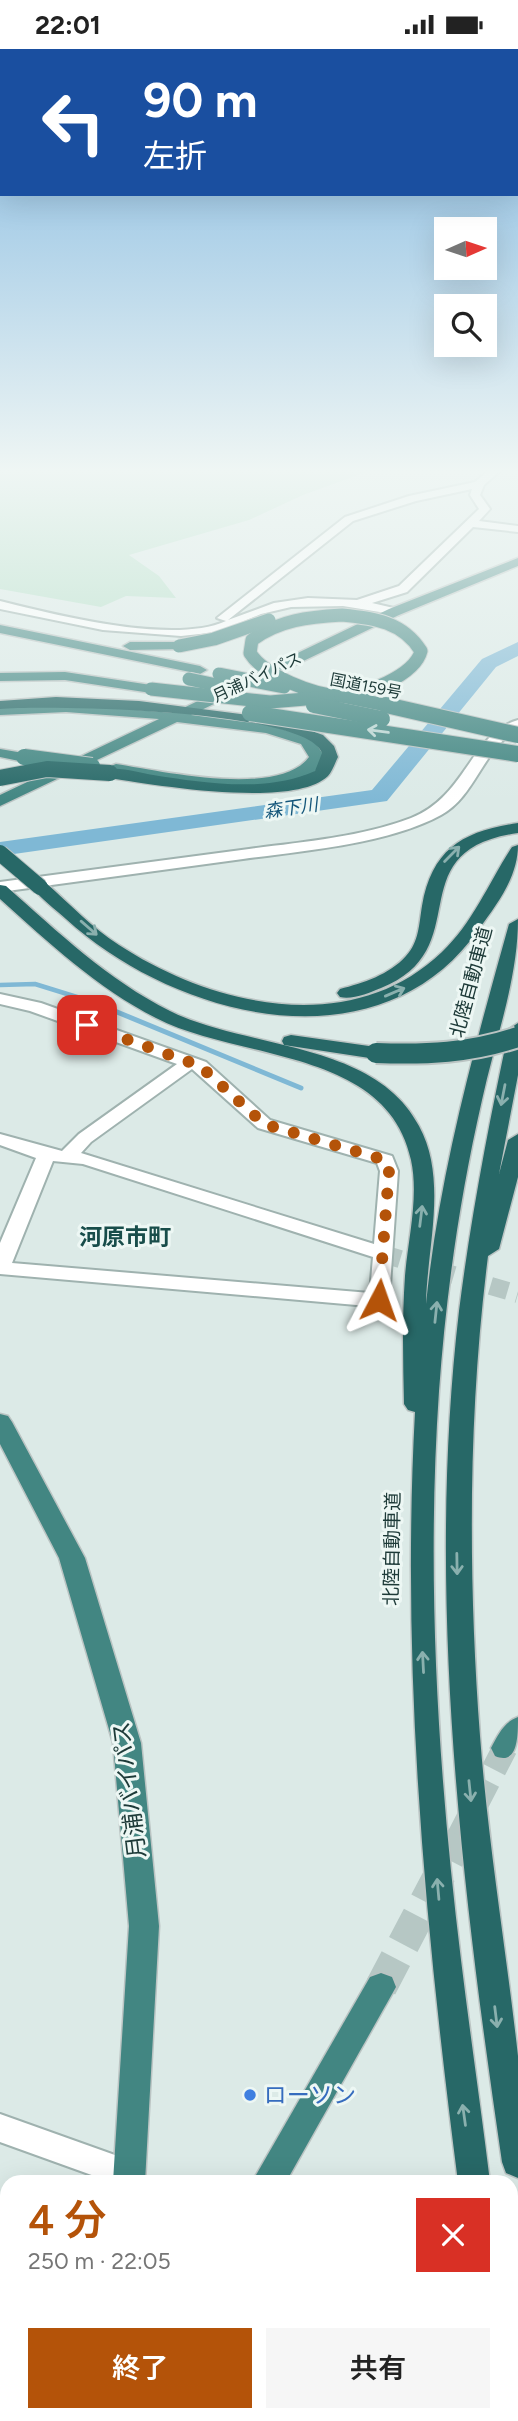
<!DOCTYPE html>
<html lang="ja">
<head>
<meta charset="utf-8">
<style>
  body { margin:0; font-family:Figtree,"Noto Sans JP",sans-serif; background:#f6f6f6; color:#222; height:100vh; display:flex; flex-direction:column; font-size:26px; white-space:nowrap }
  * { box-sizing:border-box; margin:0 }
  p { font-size:23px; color:#767676 }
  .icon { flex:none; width:38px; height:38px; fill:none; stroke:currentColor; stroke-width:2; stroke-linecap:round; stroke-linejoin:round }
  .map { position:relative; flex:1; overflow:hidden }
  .drawer { position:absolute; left:0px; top:2126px; width:518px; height:247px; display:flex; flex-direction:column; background:#fff; border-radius:21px 21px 0 0; box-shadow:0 7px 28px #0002 }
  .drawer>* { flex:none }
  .hud { position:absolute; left:0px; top:0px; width:518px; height:147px; box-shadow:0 7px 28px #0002; background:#1a4fa0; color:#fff; overflow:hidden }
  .needle { width:46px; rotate:87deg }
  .tools { position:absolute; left:434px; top:168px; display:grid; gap:14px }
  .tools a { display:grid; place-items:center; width:63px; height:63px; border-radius:0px; background:#fff; box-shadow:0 7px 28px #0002; font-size:35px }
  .pin { position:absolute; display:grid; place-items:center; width:60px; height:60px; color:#fff; margin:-30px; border-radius:14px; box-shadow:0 4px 10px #0006 }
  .me { position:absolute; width:77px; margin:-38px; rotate:4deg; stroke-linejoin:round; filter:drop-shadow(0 0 5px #0008) }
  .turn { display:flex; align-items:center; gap:24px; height:147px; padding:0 28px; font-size:32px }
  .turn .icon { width:91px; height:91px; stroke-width:2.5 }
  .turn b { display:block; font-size:49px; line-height:60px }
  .round { display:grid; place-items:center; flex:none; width:74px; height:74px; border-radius:0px; background:#f6f6f6 }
  .head { display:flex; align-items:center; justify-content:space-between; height:119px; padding:0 28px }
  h1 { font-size:42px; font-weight:600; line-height:52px; color:#b45309 }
  .action { display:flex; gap:14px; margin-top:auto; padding:14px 28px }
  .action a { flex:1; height:80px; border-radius:0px; background:#b45309; color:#fff; font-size:28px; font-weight:600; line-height:80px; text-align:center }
  .action a+a { background:#f6f6f6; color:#222 }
  .status { display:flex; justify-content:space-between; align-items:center; height:49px; padding:0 35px; background:#fff; direction:ltr }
  .status svg { height:19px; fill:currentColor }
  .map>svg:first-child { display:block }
  .green { fill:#b3dec6 }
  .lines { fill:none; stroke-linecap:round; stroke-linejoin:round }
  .stream-far1 { stroke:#7fb8d5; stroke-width:4.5 }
  .stream { stroke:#7fb8d5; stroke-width:5 }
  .river { fill:#7fb8d5; fill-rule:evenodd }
  .minor-tunnel { stroke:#b6c7c4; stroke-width:18; stroke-dasharray:18 10; stroke-linecap:butt }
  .trunk-tunnel-far1 { stroke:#b6c7c4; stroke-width:25; stroke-dasharray:25 13; stroke-linecap:butt }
  .trunk-tunnel { stroke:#b6c7c4; stroke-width:32; stroke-dasharray:32 16; stroke-linecap:butt }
  .minor-casing { stroke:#9fb2af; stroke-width:4 }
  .trunk-casing { stroke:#bbc4c3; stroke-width:3 }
  .motorway-casing { stroke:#bbc4c3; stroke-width:3 }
  .minor { fill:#fff; fill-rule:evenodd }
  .trunk { fill:#428682; fill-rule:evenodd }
  .motorway { fill:#276867; fill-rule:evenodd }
  .trunk-bridge-far1-casing { stroke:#bbc4c3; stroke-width:15; stroke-linecap:butt }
  .trunk-bridge-casing { stroke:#bbc4c3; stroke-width:18; stroke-linecap:butt }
  .motorway-bridge-far1-casing { stroke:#bbc4c3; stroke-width:18; stroke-linecap:butt }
  .motorway-bridge-casing { stroke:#bbc4c3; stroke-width:24; stroke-linecap:butt }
  .trunk-bridge-far1 { stroke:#428682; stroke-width:13 }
  .trunk-bridge { stroke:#428682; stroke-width:16 }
  .motorway-bridge-far1 { stroke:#276867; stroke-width:16 }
  .motorway-bridge { stroke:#276867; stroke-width:20 }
  .oneway { stroke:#bad5d2 }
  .oneway2 { stroke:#8ab0ae }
  .route { stroke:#b45309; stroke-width:12; stroke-dasharray:0 21.6 }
  .shop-dot { fill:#3f7fe0; stroke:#edf7f4; stroke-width:2.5 }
  .labels { text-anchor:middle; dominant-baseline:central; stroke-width:6; stroke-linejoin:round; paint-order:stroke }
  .far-street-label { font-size:16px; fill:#1d3a38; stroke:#edf7f4 }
  .far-water-label { font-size:18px; font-style:italic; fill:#14567a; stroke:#edf7f4 }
  .street-label { font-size:19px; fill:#1d3a38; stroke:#edf7f4 }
  .quarter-label { font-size:23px; font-weight:bold; fill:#184d4a; stroke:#edf7f4 }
  .near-street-label { font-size:23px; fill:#1d3a38; stroke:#edf7f4 }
  .near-shop-label { font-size:23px; fill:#366cbe; stroke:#edf7f4; text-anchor:start }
</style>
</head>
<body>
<div class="status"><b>22:01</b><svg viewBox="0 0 49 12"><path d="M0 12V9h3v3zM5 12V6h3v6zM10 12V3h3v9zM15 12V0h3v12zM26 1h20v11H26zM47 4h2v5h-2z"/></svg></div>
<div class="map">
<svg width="518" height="2372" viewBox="0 0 518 2372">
  <rect width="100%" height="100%" fill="#dceae7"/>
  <polygon class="green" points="0,422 369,422 303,446 249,471 129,506 159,527 176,549 126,547 101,558 0,540"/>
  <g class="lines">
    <polyline class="stream-far1" points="0,936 35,935 93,953"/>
    <polyline class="stream" points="88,951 301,1039"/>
    <polygon class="river" points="518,593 518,607 496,618 387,752 0,807 0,793 372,741 482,610"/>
    <polyline class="minor-tunnel" points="383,1205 518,1245"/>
    <polyline class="trunk-tunnel-far1" points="459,1788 505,1699"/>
    <polyline class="trunk-tunnel" points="381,1938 460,1787"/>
    <g class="minor-casing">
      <g id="minor">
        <path d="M488,422h12l-16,14 -4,10 10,14 -11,12 39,5v6l-45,-5 -66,65 -35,11 26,6v6l-55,-9 -52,1 -30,7 -43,18 -37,4 -78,-6 -103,-21v-8c56,14 173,44 226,20l-9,-3 128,-101 64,-21 66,-14zM472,440l-2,6 9,14 -80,77 -42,14 -49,-2 -34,5 -46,17 125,-99 63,-20z"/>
        <path d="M518,671v9c-35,19 -42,67 -77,86 -53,29 -138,36 -198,44 -81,11 -162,22 -243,33v-10c83,-11 166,-22 249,-33 52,-7 113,-12 162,-31 55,-21 60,-85 107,-98z"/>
        <path d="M0,945l41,9 165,59 64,58 122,36 6,15 -9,129 -3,5 -7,2 -379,-33v-31l36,-85 -36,-13v-11l62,17 17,-17 98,-70 -147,-53 -30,-7zM192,1020l66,59 119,35 3,8 -6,73 -293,-91 10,-11zM53,1112l30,3 290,93 -3,36 -358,-30z"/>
        <polygon points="0,2065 140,2115 144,2125 141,2133 111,2133 0,2093"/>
      </g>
    </g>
    <g class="trunk-casing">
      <g id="trunk">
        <path d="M518,509v8l-119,49 -208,100 77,10 44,13 13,19c-4,5 -8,14 -14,18 -34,24 -160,7 -200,-3v-6l5,-2c45,7 163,34 193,-7l-8,-13 -35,-11 -89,-11 -177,84v-11l159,-76 -93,-7 -66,3v-8l66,-3 107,9 216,-104z"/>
        <polygon points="0,576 200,617 207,621 200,625 0,584"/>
        <polygon points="179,593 184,594 184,600 130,601 123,597 130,593"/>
        <polygon points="65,623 151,636 158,640 151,644 65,631 0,632 0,624"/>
        <polygon points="0,700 29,705 32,708 24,713 0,708"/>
        <polygon points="0,1365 8,1367 12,1373 85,1509 141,1694 159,1877 145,2133 113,2133 129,1877 113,1694 59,1509 0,1395"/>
        <path d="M518,1668c0,19 0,49 -23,39l-4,-8c7,-13 13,-26 27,-31z"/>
        <polygon points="381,1924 392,1928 396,1938 286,2133 252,2133 370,1928"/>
        <polygon points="88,2366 124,2366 123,2372 87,2372"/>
      </g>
    </g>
    <g class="motorway-casing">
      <g id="motorway">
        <path d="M56,648l83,4 140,18 44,16 11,11 4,11c-3,6 -6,15 -10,19 -34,33 -174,9 -218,2l-8,-5 3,-3c14,-4 34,3 48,5 52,8 113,18 162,-4l7,-18c-16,-44 -275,-48 -322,-44v-8z"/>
        <path d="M518,774v10c-123,17 -38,116 -137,155 -12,5 -29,12 -41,9l-3,-4 3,-4c23,-6 49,-14 66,-33 13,-14 13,-32 16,-50 10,-58 42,-75 96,-83z"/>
        <path d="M518,796c0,32 -21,59 -39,84 -99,142 -303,90 -413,-10 -11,-10 -25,-20 -34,-32l2,-4h12c24,21 46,45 73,62 95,62 233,93 323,7 31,-29 47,-70 70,-105z"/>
        <path d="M0,836l6,1c52,46 102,94 164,125 76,38 205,30 249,115 29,53 8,121 7,178 13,-129 48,-255 83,-380l9,-5c0,61 -23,121 -36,181 -22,96 -36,193 -43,291 -13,189 -1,381 22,569 9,74 20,148 29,222h-32c-33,-257 -57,-511 -43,-770l-7,-2 -4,-6c-1,-43 -2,-85 1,-128 3,-37 14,-79 6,-116 -24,-112 -172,-99 -255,-142 -59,-30 -107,-75 -156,-119z"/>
        <path d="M518,974v52l-19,99 9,-34 10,-6v43l-19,72 -11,7c-20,158 -20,320 -8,480 8,107 26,213 38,320 0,40 0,82 0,122l-12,-5 -4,-11c-41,-280 -76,-568 -43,-851 12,-95 30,-188 50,-282z"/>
        <polygon points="291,986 376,998 385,1004 376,1010 284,996 282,992 284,988"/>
        <polygon points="511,2348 518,2351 518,2372 494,2372 493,2366 511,2366"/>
      </g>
    </g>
    <use href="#minor" class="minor"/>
    <use href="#trunk" class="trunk"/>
    <use href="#motorway" class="motorway"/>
    <g class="trunk-bridge-far1-casing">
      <g id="trunk-bridge-far1">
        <path d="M342,566c32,3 61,7 79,36 -6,24 -57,45 -81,45 -26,-1 -76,-20 -90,-43l2,-13c27,-20 57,-23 90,-25z"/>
        <polyline points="179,597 214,590 269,571"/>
        <polyline points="219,625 284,638"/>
        <polyline points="189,630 235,640"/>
        <polyline points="151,640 270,653 341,647"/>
        <polyline points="341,647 395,658"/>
        <polyline points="314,656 323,658"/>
      </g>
    </g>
    <g class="trunk-bridge-casing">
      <g id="trunk-bridge">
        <polyline points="314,656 382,670"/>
        <polyline points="386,656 518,686"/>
        <polyline points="250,664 518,705"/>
        <polyline points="24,708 92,717"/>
      </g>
    </g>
    <g class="motorway-bridge-far1-casing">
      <g id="motorway-bridge-far1">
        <polyline points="0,729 47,720 110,724"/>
        <polyline points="0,804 40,838"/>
      </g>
    </g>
    <g class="motorway-bridge-casing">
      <path id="motorway-bridge" d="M376,1004c49,2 95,0 142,-16"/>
    </g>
    <use href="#trunk-bridge-far1" class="trunk-bridge-far1"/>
    <use href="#trunk-bridge" class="trunk-bridge"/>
    <use href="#motorway-bridge-far1" class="motorway-bridge-far1"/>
    <use href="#motorway-bridge" class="motorway-bridge"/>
  </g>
  <defs><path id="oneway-shaft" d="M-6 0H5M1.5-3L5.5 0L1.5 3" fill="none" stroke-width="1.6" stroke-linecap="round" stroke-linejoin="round" transform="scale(1.75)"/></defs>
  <use class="oneway" href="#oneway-shaft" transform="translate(378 682) rotate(-172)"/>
  <g class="oneway2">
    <use href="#oneway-shaft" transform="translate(452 805) rotate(-45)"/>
    <use href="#oneway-shaft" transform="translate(89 879) rotate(41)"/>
    <use href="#oneway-shaft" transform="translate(395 943) rotate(-23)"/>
    <use href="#oneway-shaft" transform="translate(503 1046) rotate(101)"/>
    <use href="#oneway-shaft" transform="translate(421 1167) rotate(-83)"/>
    <use href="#oneway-shaft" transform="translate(436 1263) rotate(-84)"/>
    <use href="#oneway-shaft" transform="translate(457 1515) rotate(89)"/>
    <use href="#oneway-shaft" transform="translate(423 1613) rotate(-93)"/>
    <use href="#oneway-shaft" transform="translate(470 1742) rotate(84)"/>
    <use href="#oneway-shaft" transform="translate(438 1840) rotate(-95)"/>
    <use href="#oneway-shaft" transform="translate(496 1968) rotate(83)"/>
    <use href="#oneway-shaft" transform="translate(464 2066) rotate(-98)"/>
  </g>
  <linearGradient id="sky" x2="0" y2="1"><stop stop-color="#7eb6e0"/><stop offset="0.56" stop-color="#eff6f4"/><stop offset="1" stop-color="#eff6f4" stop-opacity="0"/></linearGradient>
  <rect width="518" height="754" fill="url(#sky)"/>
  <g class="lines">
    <polyline class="route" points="87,976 200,1017 264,1075 385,1111 389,1122 379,1251"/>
  </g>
  <circle class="shop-dot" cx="250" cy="2046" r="7"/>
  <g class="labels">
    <g class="far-street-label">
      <text transform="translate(257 628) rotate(-25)">月浦バイパス</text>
      <text transform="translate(366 637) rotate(11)">国道159号</text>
    </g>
    <g class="far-water-label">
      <text transform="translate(291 759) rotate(-8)">森下川</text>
    </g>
    <g class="street-label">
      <text transform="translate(471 933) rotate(-75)">北陸自動車道</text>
      <text transform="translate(392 1500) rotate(-89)">北陸自動車道</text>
    </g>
    <g class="quarter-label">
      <text x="125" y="1188">河原市町</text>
    </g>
    <g class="near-street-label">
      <text transform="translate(129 1741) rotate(-97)">月浦バイパス</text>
    </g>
    <g class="near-shop-label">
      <text x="264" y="2046">ローソン</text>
    </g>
  </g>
</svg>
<div class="tools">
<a><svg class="needle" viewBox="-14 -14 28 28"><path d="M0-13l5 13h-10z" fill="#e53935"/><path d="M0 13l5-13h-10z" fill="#767676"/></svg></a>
<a><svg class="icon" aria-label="search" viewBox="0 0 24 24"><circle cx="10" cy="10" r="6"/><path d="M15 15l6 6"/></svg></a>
</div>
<div class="pin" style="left:87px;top:976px;background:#d93025"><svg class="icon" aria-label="arrive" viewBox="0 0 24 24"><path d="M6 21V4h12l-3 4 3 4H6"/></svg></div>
<svg class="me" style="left:379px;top:1251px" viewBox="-20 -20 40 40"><path d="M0-17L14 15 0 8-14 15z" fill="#b45309" stroke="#fff" stroke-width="4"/></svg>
<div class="hud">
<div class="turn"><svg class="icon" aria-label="left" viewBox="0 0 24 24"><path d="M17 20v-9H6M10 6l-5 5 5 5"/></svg><div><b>90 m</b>左折</div></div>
</div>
<section class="drawer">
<div class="head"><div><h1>4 分</h1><p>250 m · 22:05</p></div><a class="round" style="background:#d93025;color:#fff"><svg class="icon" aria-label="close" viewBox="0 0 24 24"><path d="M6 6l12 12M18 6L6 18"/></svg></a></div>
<div class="action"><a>終了</a><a>共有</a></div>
</section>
</div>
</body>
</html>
